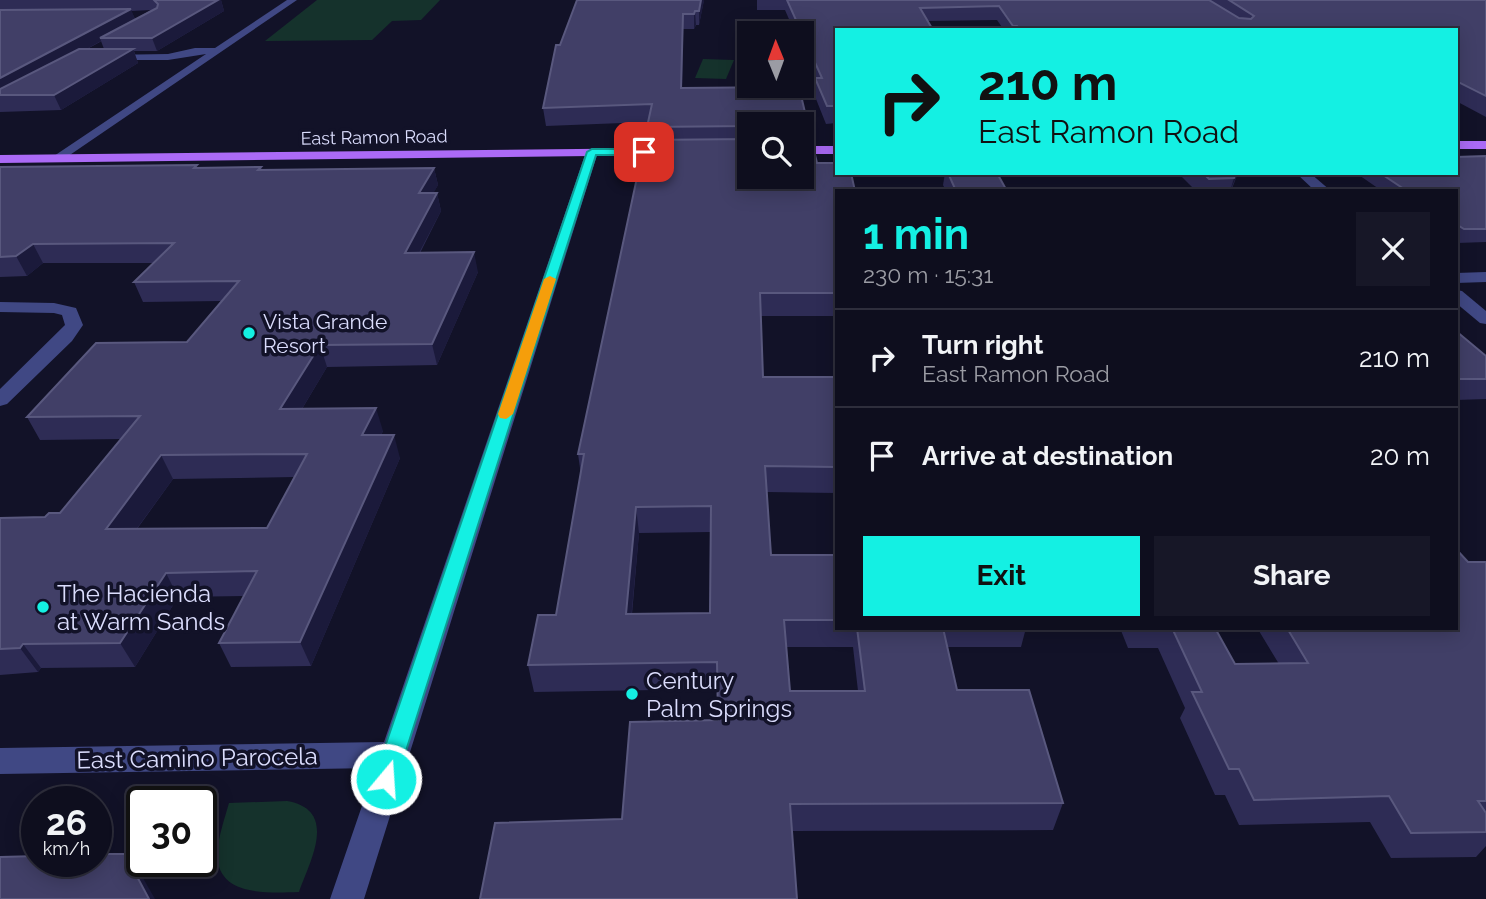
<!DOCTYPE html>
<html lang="en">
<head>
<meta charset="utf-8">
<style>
  body { margin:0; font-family:Raleway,sans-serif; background:#171727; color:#f1f3f6; height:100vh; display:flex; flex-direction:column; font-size:26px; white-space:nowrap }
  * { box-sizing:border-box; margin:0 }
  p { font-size:23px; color:#9b9ca4 }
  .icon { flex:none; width:38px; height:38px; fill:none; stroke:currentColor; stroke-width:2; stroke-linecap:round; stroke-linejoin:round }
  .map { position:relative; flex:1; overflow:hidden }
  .sheet { position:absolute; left:835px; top:189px; width:623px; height:441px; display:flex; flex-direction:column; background:#0e0e1e; border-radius:0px; box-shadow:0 4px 18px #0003,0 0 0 2px #2e2e3c }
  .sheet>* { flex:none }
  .banner { position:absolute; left:835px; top:28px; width:623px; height:147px; border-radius:0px; box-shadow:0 4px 18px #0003,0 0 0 2px #2e2e3c; background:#14f0e3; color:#111; overflow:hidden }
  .needle { width:46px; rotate:359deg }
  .fabs { position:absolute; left:737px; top:21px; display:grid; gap:14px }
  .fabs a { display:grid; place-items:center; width:77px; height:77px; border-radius:0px; background:#0e0e1e; box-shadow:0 4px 18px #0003,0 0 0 2px #2e2e3c; font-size:35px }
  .speed { position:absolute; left:21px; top:786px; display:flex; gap:14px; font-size:35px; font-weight:700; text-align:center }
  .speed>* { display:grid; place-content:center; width:91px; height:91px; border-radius:50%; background:#0e0e1e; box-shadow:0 4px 18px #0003,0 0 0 2px #2e2e3c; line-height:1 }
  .speed small { font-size:18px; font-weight:400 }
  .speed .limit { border:4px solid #111; border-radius:10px; background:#fff; color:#111 }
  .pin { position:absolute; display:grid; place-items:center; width:60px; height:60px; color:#fff; margin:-30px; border-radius:14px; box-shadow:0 4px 10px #0006 }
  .me { position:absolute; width:77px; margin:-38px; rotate:18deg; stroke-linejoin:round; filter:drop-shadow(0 0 5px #0008) }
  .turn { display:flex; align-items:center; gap:24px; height:147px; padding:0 28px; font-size:32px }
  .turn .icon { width:91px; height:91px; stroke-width:2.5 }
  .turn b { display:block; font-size:49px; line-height:60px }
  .round { display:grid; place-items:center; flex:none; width:74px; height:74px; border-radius:0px; background:#171727 }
  .summary { display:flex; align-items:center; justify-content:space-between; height:119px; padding:0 28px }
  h1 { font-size:42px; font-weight:700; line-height:52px; color:#14f0e3 }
  .cta { display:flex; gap:14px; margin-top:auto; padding:14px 28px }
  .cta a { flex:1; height:80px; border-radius:0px; background:#14f0e3; color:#111; font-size:28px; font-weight:700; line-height:80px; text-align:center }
  .cta a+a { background:#171727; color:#f1f3f6 }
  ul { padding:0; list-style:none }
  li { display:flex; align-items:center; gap:21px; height:98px; padding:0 28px; border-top:2px solid #2e2e3c }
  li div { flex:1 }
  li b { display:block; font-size:26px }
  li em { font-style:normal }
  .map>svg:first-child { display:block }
  .green { fill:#15322c }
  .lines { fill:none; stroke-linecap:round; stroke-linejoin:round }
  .minor { fill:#404884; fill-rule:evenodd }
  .major { fill:#ab6af6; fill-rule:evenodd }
  .wall { fill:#2e2c55; fill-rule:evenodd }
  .shaded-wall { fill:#1b1a3b }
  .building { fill:#413f67; stroke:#59587e; stroke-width:2; fill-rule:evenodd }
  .route { fill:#14f0e3; stroke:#0d9c94; stroke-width:2 }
  .slow { fill:#f59e0b }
  .poi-dot { fill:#14f0e3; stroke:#121228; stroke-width:2.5 }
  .labels { text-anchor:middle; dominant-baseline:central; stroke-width:7; stroke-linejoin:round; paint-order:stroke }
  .far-street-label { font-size:18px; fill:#dbddfd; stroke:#121228 }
  .poi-label { font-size:21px; fill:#dbddfd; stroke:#121228; text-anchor:start }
  .near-poi-label { font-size:24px; fill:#dbddfd; stroke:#121228; text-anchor:start }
  .near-street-label { font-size:24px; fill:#dbddfd; stroke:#121228 }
</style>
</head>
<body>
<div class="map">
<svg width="1486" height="899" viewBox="0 0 1486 899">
  <rect width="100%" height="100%" fill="#121228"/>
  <g class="green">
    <polygon points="317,0 440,0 421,20 392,21 372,40 265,41"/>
    <polygon points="703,59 734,60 726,79 695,78"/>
    <path d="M287,801c52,9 23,60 12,91 -34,1 -88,5 -81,-46 2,-14 7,-29 11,-43z"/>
  </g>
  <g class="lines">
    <g class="minor">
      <polygon points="287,0 297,0 61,161 53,161 51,158 206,54 168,60 109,60 106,59 106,55 168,54 195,48 215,48"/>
      <polygon points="592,148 598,152 364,899 330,899 375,768 0,774 0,748 384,742 586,152"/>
      <polygon points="1296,173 1310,173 1331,191 1315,191"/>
      <polygon points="1486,272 1486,282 1456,283 1456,273"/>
      <polygon points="1456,290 1462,291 1486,311 1486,324 1480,323 1456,303"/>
      <polygon points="0,302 54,303 76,308 83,325 72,341 7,404 0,406 0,389 65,325 62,315 54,313 0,312"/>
    </g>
    <g class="major">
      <rect x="1456" y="141" width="30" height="8"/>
      <rect x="802" y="146" width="34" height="8"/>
      <polygon points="670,148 674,149 674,155 0,163 0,155"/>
    </g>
  </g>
  <g class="wall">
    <path d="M0,0h221l3,11 -67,40h-23l4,12 -77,47 -61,2zM151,10l-16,9 -4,-8zM101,41l3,8h-17l13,-7z"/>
    <path d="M577,0h127l-5,25h-3l-2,4h-11l-1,59 126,37 -1,12 10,26 19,28v125h-75l2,61h73v116l-69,-1 4,63h65v73h190l-5,19h-74l10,43 106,113 -10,27 -261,1 -170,-12 96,-99 -1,-31 -183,3 -6,-27 28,-50 25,-140 -3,-21 70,-314 -1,-13 1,-5 -102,4 -3,-18 17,-63zM749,124l53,53h-53zM711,532l-1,81 -78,1 7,-81zM786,647h67l5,44h-68z"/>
    <polygon points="757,0 1486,0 1486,117 1456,101 1456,30 1004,30 997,20 928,21 836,30 836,123 826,124 814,94 815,79 802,48 802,33 795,33 785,10 757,10"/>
    <polygon points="1486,156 1486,242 1457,243 1456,242 1456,191 1382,191 1356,173 1456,173"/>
    <path d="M0,167h261l1,3 172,-2 4,17 -5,8h4l4,18 -21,42 58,19 -41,93 -110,2 -25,42 81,22 -2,4 19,23 -89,208 -80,1 -12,-24 25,-47 -66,1 -43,70 -94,1 -3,4 -38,3v-157l45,-1 15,-4 61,-74 -81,1 -13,-23 160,-75 34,-41 -78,1 -9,-20 19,-19h-110l-16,13 -27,1zM294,477l-27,51 -130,1 36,-50z"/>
    <polygon points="945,173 997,173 1007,191 946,191 943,185"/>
    <polygon points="1178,173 1238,173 1231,191 1196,191"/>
    <polygon points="1456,331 1486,356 1486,399 1456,400"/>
    <path d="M1468,562h18v284l-10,11 -85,1 -21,-36 -131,3 -14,-30h-10l-35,-77 5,-10 -27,-60h-30l-8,-20h336zM1217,631h42l20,33h-44z"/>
  </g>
  <g class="shaded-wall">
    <polygon points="218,0 221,0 224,11 157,51 152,38"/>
    <polygon points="701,0 704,0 699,25 699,11"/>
    <polygon points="131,9 136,22 100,38 101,41 3,95 0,95 0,78"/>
    <polygon points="695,11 696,25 694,29 694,14"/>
    <polygon points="683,14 683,29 682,105 681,88"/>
    <polygon points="133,49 138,63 61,110 54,95"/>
    <polygon points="808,125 807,143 802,144 802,126"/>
    <polygon points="434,168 438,185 423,212 419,193"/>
    <polygon points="1236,173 1238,173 1230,191 1234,178"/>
    <polygon points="437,193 441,211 409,272 405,253"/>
    <polygon points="33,244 43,263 27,276 16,256"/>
    <polygon points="474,252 478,272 437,365 432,344"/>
    <polygon points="320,345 327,367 288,432 280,409"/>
    <polygon points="376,408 383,431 370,458 362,435"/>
    <polygon points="394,435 400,458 311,666 300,642"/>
    <polygon points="161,455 173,479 119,553 106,529"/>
    <polygon points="636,507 639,533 629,641 626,614"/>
    <polygon points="166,573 178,597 135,667 120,643"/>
    <polygon points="23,644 41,668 38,672 20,648"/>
    <polygon points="125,854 143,878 155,899 149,899"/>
  </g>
  <g class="building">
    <polygon points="154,0 218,0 152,38 100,38 157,8 158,4"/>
    <polygon points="577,0 701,0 699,11 695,11 694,14 683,14 681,88 799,87 808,125 749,124 749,126 647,127 652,104 543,108 556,45 560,45"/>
    <polygon points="787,0 1209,0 1239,18 1251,19 1254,16 1229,0 1486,0 1486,96 1456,81 1456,30 1020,30 1017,26 1013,26 999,6 920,8 933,30 836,30 836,106 827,106 815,78 822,78"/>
    <polygon points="131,9 0,78 0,10"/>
    <polygon points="79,49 133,49 54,95 0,95 0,89"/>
    <path d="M802,136l9,2 6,25h19v10h15l4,18h-19v102h-76l3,84h73v90l-71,-1 6,89h65v65h-52l6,71h75l-8,-63h86l14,62h72l34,113 -273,1 7,95h-317l15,-76 127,-4 8,-97 88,-2 -1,-58 -189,3 10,-50h18l28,-161h-6l67,-314 104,-1v38h53zM711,506l-1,107 -84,1 10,-107z"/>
    <polygon points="1486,156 1486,229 1464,229 1456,224 1456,191 1407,191 1380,173 1456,173 1456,157"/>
    <path d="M197,165l-3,3 67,-1 -3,3 176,-2 -15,25h18l-32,60 69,-1 -42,92 -112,1 -40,64 96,-1 -14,27h32l-94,207 -81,1 38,-72 -91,2 -46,70 -97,1 -3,4 -20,1v-131l45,-1 4,-4h11l80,-97 -113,1 69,-74 91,-1 52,-61 -105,1 40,-39 -141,1 -17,12 -16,1v-90zM307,454l-40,74 -161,1 55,-74z"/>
    <polygon points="948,173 997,173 1007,191 956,191"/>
    <polygon points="1203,173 1236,173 1234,178 1209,179"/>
    <polygon points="1456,331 1486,356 1486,379 1456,379"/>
    <polygon points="1456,549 1468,562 1486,562 1486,801 1478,801 1486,813 1486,832 1411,833 1389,796 1254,800 1239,769 1229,769 1192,692 1202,692 1172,628 1215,628 1235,664 1308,663 1287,628 1456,628"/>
    <polygon points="96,854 125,854 149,899 0,899 0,857 37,856 37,861 96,861"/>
  </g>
  <polygon class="route" points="592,149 644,149 649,152 644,155 596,155 397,779 394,786 386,789 378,786 374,779 587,152"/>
  <polygon class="slow" points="550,276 556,279 513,414 506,419 500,418 498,414 544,279"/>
  <g class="poi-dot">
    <circle cx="249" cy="333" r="7"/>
    <circle cx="43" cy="607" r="7"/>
    <circle cx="632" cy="694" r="7"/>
  </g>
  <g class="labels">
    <g class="far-street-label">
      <text transform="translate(374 137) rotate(-1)">East Ramon Road</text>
    </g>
    <g class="poi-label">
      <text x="263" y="321">Vista Grande<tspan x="263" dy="24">Resort</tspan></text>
    </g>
    <g class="near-poi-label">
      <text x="57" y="593">The Hacienda<tspan x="57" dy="28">at Warm Sands</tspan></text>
      <text x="646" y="680">Century<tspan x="646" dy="28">Palm Springs</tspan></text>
    </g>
    <g class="near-street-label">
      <text transform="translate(197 758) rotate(-1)">East Camino Parocela</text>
    </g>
  </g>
</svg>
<div class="fabs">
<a><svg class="needle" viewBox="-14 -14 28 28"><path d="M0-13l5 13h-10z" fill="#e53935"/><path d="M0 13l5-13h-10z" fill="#9b9ca4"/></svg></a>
<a><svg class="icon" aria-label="search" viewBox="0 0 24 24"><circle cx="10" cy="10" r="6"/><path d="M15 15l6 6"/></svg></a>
</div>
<div class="speed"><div>26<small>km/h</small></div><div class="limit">30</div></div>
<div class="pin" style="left:644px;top:152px;background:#d93025"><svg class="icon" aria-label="arrive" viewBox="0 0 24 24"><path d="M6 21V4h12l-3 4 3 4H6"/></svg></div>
<svg class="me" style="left:386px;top:779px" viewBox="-20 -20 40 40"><circle r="17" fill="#14f0e3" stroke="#fff" stroke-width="3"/><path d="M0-11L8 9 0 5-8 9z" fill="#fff"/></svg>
<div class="banner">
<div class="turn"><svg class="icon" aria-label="right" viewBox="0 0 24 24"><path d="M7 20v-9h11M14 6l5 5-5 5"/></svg><div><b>210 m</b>East Ramon Road</div></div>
</div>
<section class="sheet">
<div class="summary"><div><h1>1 min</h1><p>230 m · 15:31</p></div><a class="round"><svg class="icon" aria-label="close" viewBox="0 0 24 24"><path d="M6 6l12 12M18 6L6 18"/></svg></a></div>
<ul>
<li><svg class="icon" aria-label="right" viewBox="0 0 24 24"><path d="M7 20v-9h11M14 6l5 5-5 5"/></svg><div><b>Turn right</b><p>East Ramon Road</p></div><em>210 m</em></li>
<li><svg class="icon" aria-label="arrive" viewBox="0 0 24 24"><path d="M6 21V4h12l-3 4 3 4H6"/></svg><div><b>Arrive at destination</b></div><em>20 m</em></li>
</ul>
<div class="cta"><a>Exit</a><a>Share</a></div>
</section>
</div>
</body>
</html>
